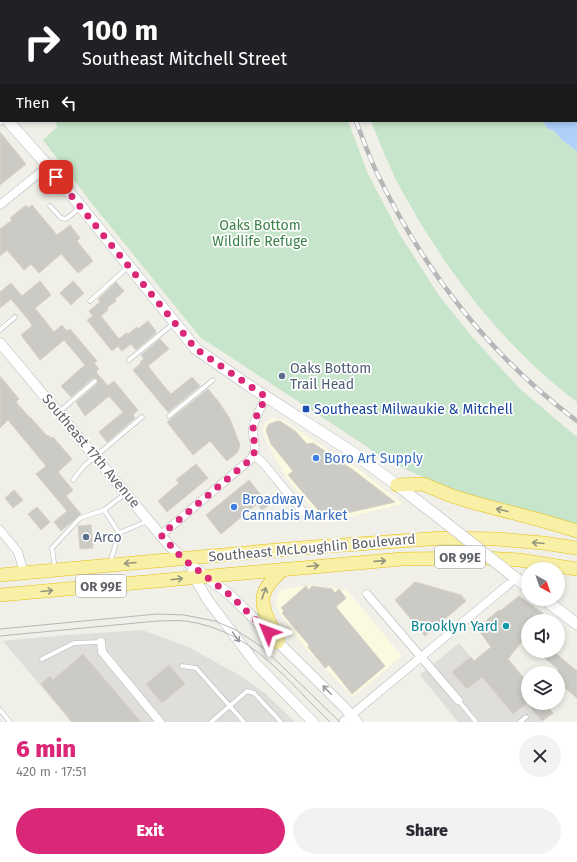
<!DOCTYPE html>
<html lang="en">
<head>
<meta charset="utf-8">
<style>
  body { margin:0; font-family:"Fira Sans",sans-serif; background:#f2f2f3; color:#2b2b33; height:100vh; display:flex; flex-direction:column; font-size:15px; white-space:nowrap }
  * { box-sizing:border-box; margin:0 }
  p { font-size:13px; color:#7c7c81 }
  .icon { flex:none; width:22px; height:22px; fill:none; stroke:currentColor; stroke-width:2; stroke-linecap:round; stroke-linejoin:round }
  .map { position:relative; height:722px; overflow:hidden }
  .side { display:flex; flex-direction:column; background:#fff; flex:1 }
  .side>* { flex:none }
  .guide { position:absolute; left:0px; top:0px; width:577px; height:122px; box-shadow:0 2px 6px #0003; background:#202124; color:#fff; overflow:hidden }
  .needle { width:26px; rotate:140deg }
  .tools { position:absolute; left:521px; top:562px; display:grid; gap:8px }
  .tools a { display:grid; place-items:center; width:44px; height:44px; border-radius:50%; background:#fff; box-shadow:0 2px 6px #0003; font-size:20px }
  .pin { position:absolute; display:grid; place-items:center; width:34px; height:34px; color:#fff; margin:-17px; border-radius:8px; box-shadow:0 2px 6px #0006 }
  .me { position:absolute; width:44px; margin:-22px; rotate:314deg; stroke-linejoin:round; filter:drop-shadow(0 0 3px #0008) }
  .turn { display:flex; align-items:center; gap:14px; height:84px; padding:0 16px; font-size:18px }
  .turn .icon { width:52px; height:52px; stroke-width:2.5 }
  .turn b { display:block; font-size:28px; line-height:34px }
  .then { display:flex; align-items:center; height:38px; padding:0 16px; background:#0003; gap:8px; font-size:15px }
  .round { display:grid; place-items:center; flex:none; width:42px; height:42px; border-radius:21px; background:#f2f2f3 }
  .head { display:flex; align-items:center; justify-content:space-between; height:68px; padding:0 16px }
  h1 { font-size:24px; font-weight:800; line-height:30px; color:#db2777 }
  .action { display:flex; gap:8px; margin-top:auto; padding:8px 16px }
  .action a { flex:1; height:46px; border-radius:24px; background:#db2777; color:#fff; font-size:16px; font-weight:800; line-height:46px; text-align:center }
  .action a+a { background:#f2f2f3; color:#2b2b33 }
  .map>svg:first-child { display:block }
  .commercial { fill:#fcf9e1 }
  .industrial { fill:#dfdeda }
  .green { fill:#c6e5ca }
  .water { fill:#aed0f9 }
  .building { fill:#cccac4; stroke:#d4d2c6 }
  .lines { fill:none; stroke-linecap:round; stroke-linejoin:round }
  .service-casing { stroke:#b5b7bb; stroke-width:5 }
  .minor-casing { stroke:#b5b7bb; stroke-width:9 }
  .tertiary-casing { stroke:#b5b7bb; stroke-width:11 }
  .secondary-casing { stroke:#b6b9be; stroke-width:12 }
  .trunk-casing { stroke:#e8bf10; stroke-width:14 }
  .service { stroke:#fff; stroke-width:4 }
  .minor { stroke:#fff; stroke-width:8 }
  .tertiary { stroke:#fff; stroke-width:10 }
  .secondary { stroke:#fff; stroke-width:11 }
  .trunk { stroke:#f8f0a6; stroke-width:13 }
  .tram { stroke:#b5b6b7; stroke-width:1 }
  .rail-casing { stroke:#b5b6b7; stroke-width:4.5 }
  .rail { stroke:#fff; stroke-width:3; stroke-dasharray:9; stroke-linecap:butt }
  .secondary-bridge-casing { stroke:#b6b9be; stroke-width:12; stroke-linecap:butt }
  .secondary-bridge { stroke:#fff; stroke-width:11 }
  .oneway { stroke:#95947d }
  .oneway2 { stroke:#97999c }
  .route { stroke:#db2777; stroke-width:7; stroke-dasharray:0 12.6 }
  .service-dot { fill:#5c6f8a; stroke:#fff; stroke-width:1.5 }
  .transit-dot { fill:#1a4fb4; stroke:#fff; stroke-width:1.5 }
  .shop-dot { fill:#3f7fe0; stroke:#fff; stroke-width:1.5 }
  .culture-dot { fill:#0f9aa8; stroke:#fff; stroke-width:1.5 }
  .labels { text-anchor:middle; dominant-baseline:central; stroke-width:3.5; stroke-linejoin:round; paint-order:stroke }
  .shield { fill:#fff; stroke:#8f9195; stroke-width:1 }
  .shield-label { font-size:13px; font-weight:bold; fill:#5f6267 }
  .park-label { font-size:14px; fill:#3b8247; stroke:#fff }
  .service-label { font-size:14px; fill:#4e5e75; stroke:#fff; text-anchor:start }
  .transit-label { font-size:14px; fill:#164399; stroke:#fff; text-anchor:start }
  .street-label { font-size:14px; fill:#5f6267; stroke:#fff }
  .shop-label { font-size:14px; fill:#366cbe; stroke:#fff; text-anchor:start }
  .culture-label { font-size:14px; fill:#0d838f; stroke:#fff; text-anchor:end }
</style>
</head>
<body>
<div class="map">
<svg width="577" height="722" viewBox="0 0 577 722">
  <rect width="100%" height="100%" fill="#f0efe8"/>
  <g class="commercial">
    <polygon points="271,418 281,419 357,468 403,504 325,523 287,479 268,445 263,433 263,427 266,422"/>
    <polygon points="312,585 347,590 402,656 353,697 305,648 280,614 276,605 277,596 279,592 283,589"/>
  </g>
  <g class="industrial">
    <polygon points="142,630 188,647 239,675 266,694 295,722 71,722 3,641 67,635"/>
    <polygon points="459,643 474,661 495,644 528,683 528,703 553,713 541,722 458,722 420,675"/>
  </g>
  <g class="green">
    <polygon points="8,0 311,0 311,1 7,1"/>
    <polygon points="56,121 348,121 368,174 400,235 440,297 474,339 521,390 577,437 577,525 456,492 383,459 366,446 200,337 90,201 43,140 57,127"/>
    <path d="M371,121h172l4,7 8,4 7,8 15,11v251c-66,-50 -118,-114 -160,-185 -7,-13 -15,-25 -21,-37 -9,-19 -17,-39 -25,-59z"/>
  </g>
  <polygon class="water" points="463,0 577,0 577,151 562,140 555,132 547,128 543,121 576,121 576,1"/>
  <g class="building">
    <polygon points="0,132 26,164 0,185"/>
    <polygon points="26,205 28,208 32,205 57,235 70,225 80,238 77,241 93,261 78,273 61,254 39,273 31,264 24,270 7,250 0,256 0,229 12,220 10,218"/>
    <polygon points="40,281 51,295 35,308 54,332 62,325 67,331 70,329 97,361 94,363 99,369 96,372 108,386 114,381 138,410 133,415 135,418 107,442 99,432 123,412 109,396 85,416 76,402 97,384 98,379 96,378 93,378 71,397 61,386 85,365 64,340 40,360 21,335 32,326 30,322 11,299 0,308 0,292 11,283 22,296"/>
    <polygon points="73,281 84,293 71,305 60,293"/>
    <polygon points="116,282 124,291 115,299 116,301 107,308 108,310 101,316 119,339 126,333 128,334 137,327 138,329 148,321 156,331 155,332 156,333 136,350 131,344 122,351 118,346 112,351 87,320 93,316 89,311 100,302 98,299"/>
    <polygon points="160,339 169,349 148,366 163,385 171,394 192,377 200,386 168,412 133,370 141,363 140,362 144,359 141,355"/>
    <polygon points="0,376 19,399 16,402 30,418 30,417 47,436 48,435 51,438 53,437 72,459 58,472 73,490 66,496 81,514 61,531 54,522 67,511 36,474 46,466 8,420 0,428"/>
    <polygon points="208,389 218,401 230,419 240,445 238,452 227,461 210,441 193,455 167,422"/>
    <polygon points="277,421 280,421 295,431 307,444 313,443 353,470 395,502 325,518 288,475 293,471 271,444 266,430 269,424"/>
    <polygon points="196,464 208,478 167,512 158,501 179,483 176,480"/>
    <polygon points="249,480 269,505 262,510 257,504 221,534 206,515"/>
    <polygon points="14,490 23,500 13,508 5,498"/>
    <polygon points="37,507 50,522 41,530 28,514"/>
    <polygon points="91,525 93,548 80,549 78,526"/>
    <polygon points="415,582 461,595 466,601 425,636 395,600"/>
    <polygon points="306,586 309,590 312,586 332,589 335,593 339,589 346,598 336,607 385,666 352,694 329,665 325,668 308,647 309,645 282,613 284,611 281,608"/>
    <polygon points="519,596 545,615 539,621 528,621 528,644 523,640 508,659 528,683 528,702 527,703 545,703 553,713 542,721 527,703 513,714 482,677 467,689 452,672 471,657 474,661 491,647 477,628 499,610 500,611"/>
    <polygon points="536,651 553,651 577,671 577,698 558,682 558,669"/>
    <polygon points="83,654 141,722 72,722 41,684 50,676 53,680"/>
    <polygon points="169,665 185,684 162,703 146,684"/>
  </g>
  <g class="lines">
    <g class="service-casing">
      <g id="service">
        <polyline points="0,21 1,20"/>
        <polyline points="0,32 1,33"/>
        <polyline points="0,65 1,66"/>
        <polyline points="0,123 2,121"/>
        <polyline points="50,206 61,218 66,219 81,207"/>
        <polyline points="90,301 128,267"/>
        <polyline points="0,330 15,317"/>
        <polyline points="129,360 174,323"/>
        <polyline points="59,412 95,381"/>
        <polyline points="169,416 213,380"/>
        <polyline points="73,480 84,466 142,417"/>
        <polyline points="119,533 104,510 125,494"/>
        <polyline points="110,563 119,533 148,521"/>
        <polyline points="55,569 52,548 80,518 104,510"/>
        <polyline points="42,659 74,643 101,642"/>
        <polyline points="182,666 196,668 244,722"/>
        <polyline points="458,700 476,722"/>
        <polyline points="0,710 10,722"/>
        <polyline points="211,722 247,691 254,693 281,722"/>
        <polyline points="520,722 526,717"/>
      </g>
    </g>
    <g class="minor-casing">
      <g id="minor">
        <polyline points="0,205 48,166"/>
        <polyline points="254,455 264,464 303,512"/>
        <polyline points="0,530 18,552 24,573"/>
        <path d="M161,535l90,-76c8,-12 1,-18 2,-30 1,-11 9,-23 13,-32"/>
        <polyline points="367,594 458,700"/>
        <polyline points="101,642 102,652 160,722"/>
        <polyline points="343,722 516,578"/>
      </g>
    </g>
    <g class="tertiary-casing">
      <g id="tertiary">
        <polyline points="0,343 168,544 182,558 230,595 344,707 357,722"/>
        <polyline points="192,573 207,599 256,664 313,722"/>
      </g>
    </g>
    <g class="secondary-casing">
      <g id="secondary">
        <polyline points="0,112 1,113"/>
        <polyline points="8,121 48,166 196,349 251,387 349,450 397,485 446,523"/>
        <polyline points="513,576 528,587"/>
        <polyline points="544,599 577,624"/>
      </g>
    </g>
    <g class="trunk-casing">
      <g id="trunk">
        <polyline points="397,485 423,484 452,496 475,503 540,520 577,531"/>
        <polyline points="0,575 300,548 443,538 497,539 543,543 577,548"/>
        <polyline points="0,595 402,559 484,558 519,560 577,569"/>
        <path d="M278,642c-14,-35 -28,-45 6,-73"/>
      </g>
    </g>
    <use href="#service" class="service"/>
    <use href="#minor" class="minor"/>
    <use href="#tertiary" class="tertiary"/>
    <use href="#secondary" class="secondary"/>
    <use href="#trunk" class="trunk"/>
    <g class="tram">
      <polyline points="0,629 157,614 184,615 215,621 236,630 262,647 340,722"/>
      <path d="M0,636l157,-15c9,0 19,-1 28,0 67,9 100,58 145,101"/>
    </g>
    <g class="rail-casing">
      <g id="rail">
        <polyline points="320,0 320,1"/>
        <path d="M356,121c7,18 13,36 22,54 46,96 113,182 199,246"/>
      </g>
    </g>
    <use href="#rail" class="rail"/>
    <g class="secondary-bridge-casing">
      <polyline id="secondary-bridge" points="446,523 513,576"/>
    </g>
    <use href="#secondary-bridge" class="secondary-bridge"/>
  </g>
  <defs><path id="oneway-shaft" d="M-6 0H5M1.5-3L5.5 0L1.5 3" fill="none" stroke-width="1.6" stroke-linecap="round" stroke-linejoin="round"/></defs>
  <g class="oneway">
    <use href="#oneway-shaft" transform="translate(502 510) rotate(-166)"/>
    <use href="#oneway-shaft" transform="translate(538 543) rotate(-175)"/>
    <use href="#oneway-shaft" transform="translate(380 561) rotate(-4)"/>
    <use href="#oneway-shaft" transform="translate(130 563) rotate(175)"/>
    <use href="#oneway-shaft" transform="translate(313 566) rotate(-5)"/>
    <use href="#oneway-shaft" transform="translate(177 579) rotate(-7)"/>
    <use href="#oneway-shaft" transform="translate(47 591) rotate(-5)"/>
    <use href="#oneway-shaft" transform="translate(264 593) rotate(-71)"/>
  </g>
  <g class="oneway2">
    <use href="#oneway-shaft" transform="translate(236 637) rotate(54)"/>
    <use href="#oneway-shaft" transform="translate(327 690) rotate(-135)"/>
  </g>
  <g class="lines">
    <path class="route" d="M56,177l140,172 70,48c-4,9 -12,21 -13,32 -1,12 6,18 -2,30l-90,76 21,23 48,37 38,37"/>
  </g>
  <g class="service-dot">
    <circle cx="282" cy="376" r="4"/>
    <circle cx="86" cy="537" r="4"/>
  </g>
  <rect class="transit-dot" x="302" y="405" width="8" height="8" rx="2"/>
  <g class="shop-dot">
    <circle cx="316" cy="458" r="4"/>
    <circle cx="234" cy="507" r="4"/>
  </g>
  <circle class="culture-dot" cx="506" cy="626" r="4"/>
  <g class="labels">
    <g class="shield">
      <rect x="435" y="546" width="50" height="22" rx="3"/>
      <rect x="76" y="575" width="50" height="22" rx="3"/>
    </g>
    <g class="shield-label">
      <text x="460" y="557">OR 99E</text>
      <text x="101" y="586">OR 99E</text>
    </g>
    <g class="park-label">
      <text x="260" y="225">Oaks Bottom<tspan x="260" dy="16">Wildlife Refuge</tspan></text>
    </g>
    <g class="service-label">
      <text x="290" y="368">Oaks Bottom<tspan x="290" dy="16">Trail Head</tspan></text>
      <text x="94" y="537">Arco</text>
    </g>
    <g class="transit-label">
      <text x="314" y="409">Southeast Milwaukie &amp; Mitchell</text>
    </g>
    <g class="street-label">
      <text transform="translate(91 451) rotate(50)">Southeast 17th Avenue</text>
      <text transform="translate(312 548) rotate(-5)">Southeast McLoughlin Boulevard</text>
    </g>
    <g class="shop-label">
      <text x="324" y="458">Boro Art Supply</text>
      <text x="242" y="499">Broadway<tspan x="242" dy="16">Cannabis Market</tspan></text>
    </g>
    <g class="culture-label">
      <text x="498" y="626">Brooklyn Yard</text>
    </g>
  </g>
</svg>
<div class="tools">
<a><svg class="needle" viewBox="-14 -14 28 28"><path d="M0-13l5 13h-10z" fill="#e53935"/><path d="M0 13l5-13h-10z" fill="#7c7c81"/></svg></a>
<a><svg class="icon" aria-label="sound" viewBox="0 0 24 24"><path d="M4 9h4l5-4v14l-5-4H4zM17 9q2 3 0 6"/></svg></a>
<a><svg class="icon" aria-label="layers" viewBox="0 0 24 24"><path d="M12 4l9 5-9 5-9-5zM3 14l9 5 9-5"/></svg></a>
</div>
<div class="pin" style="left:56px;top:177px;background:#d93025"><svg class="icon" aria-label="arrive" viewBox="0 0 24 24"><path d="M6 21V4h12l-3 4 3 4H6"/></svg></div>
<svg class="me" style="left:268px;top:632px" viewBox="-20 -20 40 40"><path d="M0-17L14 15 0 8-14 15z" fill="#db2777" stroke="#fff" stroke-width="4"/></svg>
<div class="guide">
<div class="turn"><svg class="icon" aria-label="right" viewBox="0 0 24 24"><path d="M7 20v-9h11M14 6l5 5-5 5"/></svg><div><b>100 m</b>Southeast Mitchell Street</div></div>
<div class="then">Then<svg class="icon" aria-label="left" viewBox="0 0 24 24"><path d="M17 20v-9H6M10 6l-5 5 5 5"/></svg></div>
</div>
</div>
<section class="side">
<div class="head"><div><h1>6 min</h1><p>420 m · 17:51</p></div><a class="round"><svg class="icon" aria-label="close" viewBox="0 0 24 24"><path d="M6 6l12 12M18 6L6 18"/></svg></a></div>
<div class="action"><a>Exit</a><a>Share</a></div>
</section>
</body>
</html>
